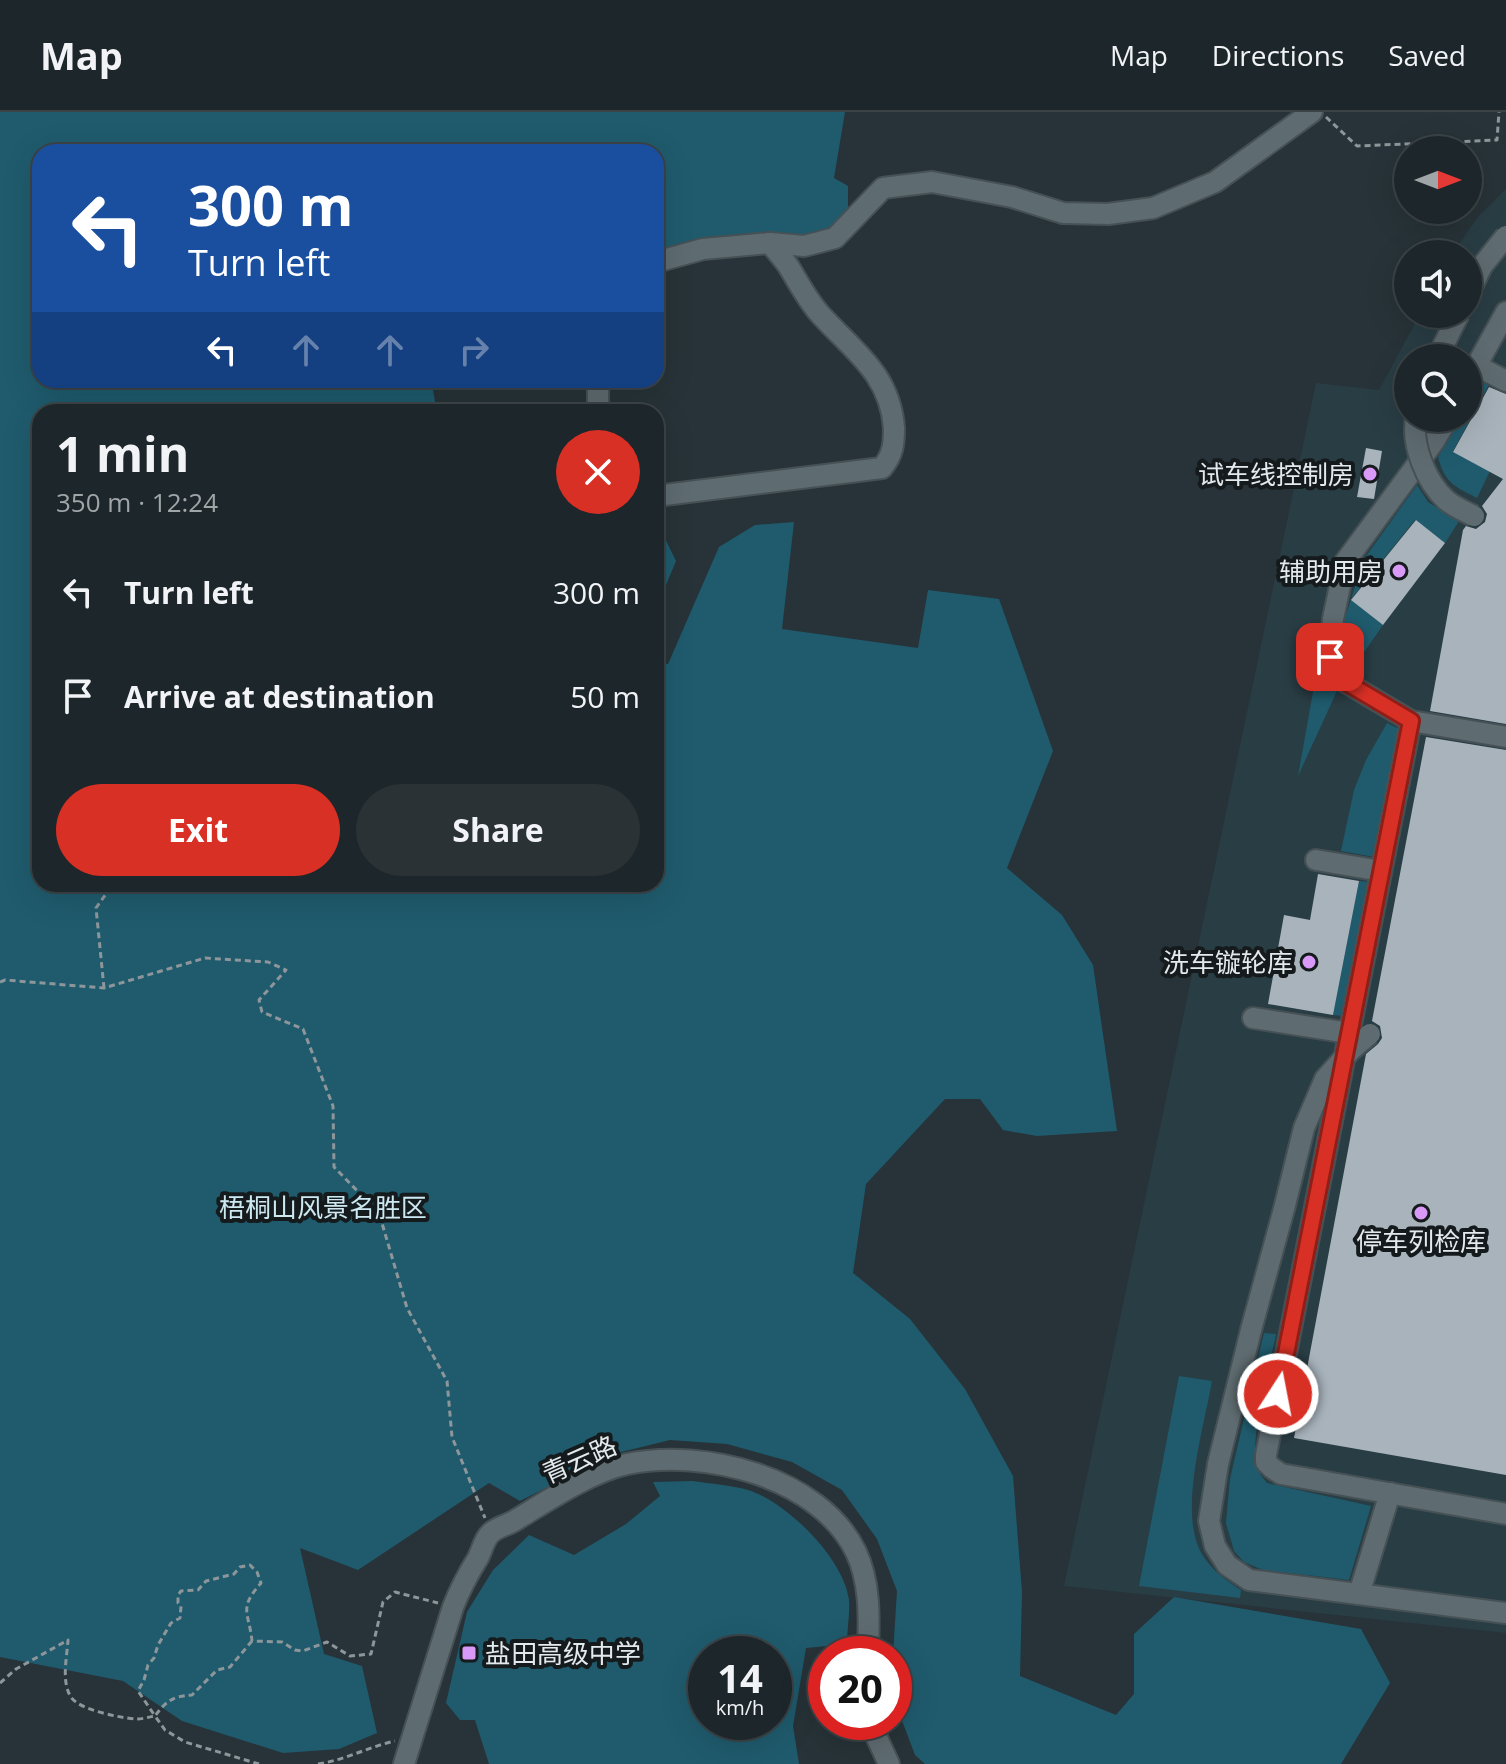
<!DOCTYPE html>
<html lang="en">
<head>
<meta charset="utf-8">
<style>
  body { margin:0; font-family:"Open Sans","Noto Sans SC",sans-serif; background:#2a3236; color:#f1f3f6; height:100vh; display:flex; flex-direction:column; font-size:30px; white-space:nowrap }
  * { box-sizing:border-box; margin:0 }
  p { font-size:26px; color:#a0a5a8 }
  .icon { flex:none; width:44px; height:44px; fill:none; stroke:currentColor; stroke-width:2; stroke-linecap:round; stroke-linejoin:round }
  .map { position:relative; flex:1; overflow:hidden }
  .sheet { position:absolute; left:32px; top:292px; width:632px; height:488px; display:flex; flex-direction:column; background:#1d262a; border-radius:24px; box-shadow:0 8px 32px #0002,0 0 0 2px #3b4347 }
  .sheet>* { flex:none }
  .hud { position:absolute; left:32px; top:32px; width:632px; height:244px; border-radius:24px; box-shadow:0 8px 32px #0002,0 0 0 2px #3b4347; background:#1a4fa0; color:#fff; overflow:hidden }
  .needle { width:52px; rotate:90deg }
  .controls { position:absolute; left:1394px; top:24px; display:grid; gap:16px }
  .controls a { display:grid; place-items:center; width:88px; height:88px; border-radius:50%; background:#1d262a; box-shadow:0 8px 32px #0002,0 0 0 2px #3b4347; font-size:40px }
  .speed { position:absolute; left:688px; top:1524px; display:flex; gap:16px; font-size:40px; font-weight:700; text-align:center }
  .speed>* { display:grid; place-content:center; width:104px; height:104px; border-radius:50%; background:#1d262a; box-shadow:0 8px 32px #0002,0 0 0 2px #3b4347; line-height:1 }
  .speed small { font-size:20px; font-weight:400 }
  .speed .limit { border:12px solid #d22; background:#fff; color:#111 }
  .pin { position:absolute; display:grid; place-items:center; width:68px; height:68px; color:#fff; margin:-34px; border-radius:16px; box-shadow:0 4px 12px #0006 }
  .me { position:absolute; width:88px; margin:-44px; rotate:11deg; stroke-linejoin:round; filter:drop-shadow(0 0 6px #0008) }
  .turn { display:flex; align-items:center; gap:28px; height:168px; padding:0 24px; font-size:36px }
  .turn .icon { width:104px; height:104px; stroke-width:2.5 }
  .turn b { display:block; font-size:56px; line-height:68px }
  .lanes { display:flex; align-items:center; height:76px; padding:0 24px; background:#0003; justify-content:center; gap:40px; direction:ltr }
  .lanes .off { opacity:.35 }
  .round { display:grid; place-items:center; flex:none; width:84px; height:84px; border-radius:42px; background:#2a3236 }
  .summary { display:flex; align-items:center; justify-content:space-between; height:136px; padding:0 24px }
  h1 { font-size:48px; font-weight:700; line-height:60px }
  .cta { display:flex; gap:16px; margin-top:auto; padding:16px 24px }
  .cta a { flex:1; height:92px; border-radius:48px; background:#d93025; color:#fff; font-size:32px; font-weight:700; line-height:92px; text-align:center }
  .cta a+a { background:#2a3236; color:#f1f3f6 }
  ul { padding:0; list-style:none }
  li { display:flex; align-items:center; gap:24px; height:104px; padding:0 24px }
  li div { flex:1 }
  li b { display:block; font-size:30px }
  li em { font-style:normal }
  header { display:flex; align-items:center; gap:48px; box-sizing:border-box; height:112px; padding:0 40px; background:#1d262a; border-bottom:2px solid #3b4347 }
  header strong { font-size:38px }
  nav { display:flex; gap:44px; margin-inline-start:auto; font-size:28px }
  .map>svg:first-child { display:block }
  .built { fill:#293d44; fill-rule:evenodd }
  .green { fill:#1f5b6d; fill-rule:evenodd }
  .building { fill:#a8b3bc }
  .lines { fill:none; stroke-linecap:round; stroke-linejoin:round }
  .minor-casing { stroke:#465155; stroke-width:24 }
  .path { stroke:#8d969a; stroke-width:3; stroke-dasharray:6 4; stroke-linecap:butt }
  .minor { stroke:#5e6b70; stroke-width:20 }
  .minor-bridge-casing { stroke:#465155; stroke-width:24; stroke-linecap:butt }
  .minor-bridge { stroke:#5e6b70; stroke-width:20 }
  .route-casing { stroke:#8d1f18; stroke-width:20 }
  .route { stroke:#d93025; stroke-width:14 }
  .poi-dot { fill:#d99af7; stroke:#151a1c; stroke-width:3 }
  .labels { text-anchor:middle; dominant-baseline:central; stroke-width:8; stroke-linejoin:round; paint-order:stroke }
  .poi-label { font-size:26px; fill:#e3eaed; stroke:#151a1c; text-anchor:end }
  .park-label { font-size:26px; fill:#cde8f1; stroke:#151a1c }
  .street-label { font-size:26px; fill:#e3eaed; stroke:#151a1c }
</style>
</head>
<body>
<header>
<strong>Map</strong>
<nav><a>Map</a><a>Directions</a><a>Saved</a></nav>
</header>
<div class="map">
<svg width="1506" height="1652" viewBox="0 0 1506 1652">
  <rect width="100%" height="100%" fill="#273338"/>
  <path class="built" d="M1506,77v1444l-442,-47 252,-1203 63,7 41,-76h48v-60h-16l26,-37zM1408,246h60v60h-60z"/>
  <g class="green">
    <polygon points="0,0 845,0 834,66 848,74 848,105 811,137 656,143 656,40 40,40 40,268 431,268 437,300 40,300 40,772 656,772 656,551 668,552 719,435 755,413 794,410 782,517 918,536 928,478 999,487 1053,639 1007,756 1062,803 1093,853 1117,1019 1037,1024 1003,1018 980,987 945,987 866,1072 853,1161 910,1207 965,1277 1013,1364 1022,1480 1020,1564 1116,1603 1134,1582 1134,1522 1174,1485 1361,1517 1390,1571 1341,1652 925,1652 915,1643 898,1598 893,1542 897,1479 877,1427 842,1378 792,1350 727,1332 670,1328 613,1342 520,1389 489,1371 358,1458 300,1436 324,1542 362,1554 377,1621 339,1637 283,1641 182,1609 123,1569 0,1545"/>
    <path d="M1480,269l9,4 -36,66 37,20 -13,27c-23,-12 -32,-15 -39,-41l22,-39h8v-15z"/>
    <polygon points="1417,373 1428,390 1459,409 1445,431 1415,408 1351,487 1383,513 1351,559 1341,546 1343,512 1364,447"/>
    <polygon points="656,408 676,449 656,497"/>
    <polygon points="1316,549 1337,579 1298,664 1313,580"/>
    <polygon points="1387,611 1399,617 1374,745 1341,739 1354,678 1366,648"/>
    <polygon points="1359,769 1368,770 1343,904 1333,903"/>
    <path d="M1264,1221l12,1c-6,32 -27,104 -19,133 2,6 6,11 10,16l104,23 -22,74 -86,-10 -19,-8 -10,-11 -8,-28 4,-44z"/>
    <path d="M1179,1264l33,5c-8,46 -31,122 -14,165 8,20 26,33 43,44l-1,8 -101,-12z"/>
    <path d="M693,1369c18,3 38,4 55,9 39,12 96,69 101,110 1,14 -2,30 -2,44l-41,4 -13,78 6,38h-310l-14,-44h-15l-14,-17 21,-91 26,-42 36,-35 45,20 52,-31 34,-28 -7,-14zM706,1542h68v68h-68z"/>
  </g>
  <g class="building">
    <polygon points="1489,275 1506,282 1506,612 1430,599 1463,418 1466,414 1476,417 1485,410 1487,402 1482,394 1503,367 1453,340"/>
    <polygon points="1366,336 1382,339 1374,387 1357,385"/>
    <polygon points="1416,408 1445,431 1383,513 1351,488"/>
    <polygon points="1426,625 1506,638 1506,1363 1294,1326 1366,942 1378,932 1382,926 1380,914 1372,909"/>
    <polygon points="1318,762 1359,769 1333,903 1268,892 1284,803 1310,808"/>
  </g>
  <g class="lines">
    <g class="minor-casing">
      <g id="minor">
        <polyline points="656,150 703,137 770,131 804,134 835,126 883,76 932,70 1012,85 1063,101 1108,102 1153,96 1215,70 1312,0"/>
        <polyline points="1477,254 1506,269"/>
        <polyline points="598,268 598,300"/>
        <polyline points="1468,269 1506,200"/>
        <path d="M656,384l226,-28c11,-13 12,-24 12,-40 -4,-55 -42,-78 -75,-115 -12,-14 -21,-31 -30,-46 -6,-9 -13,-16 -19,-24"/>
        <polyline points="1411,609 1342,568 1330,545 1333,507 1345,450 1435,328 1448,306"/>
        <polyline points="1506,625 1411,609 1266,1343 1266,1350 1272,1356 1281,1362 1506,1402"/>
        <polyline points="1316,748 1381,759"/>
        <polyline points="1253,906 1349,921"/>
        <polyline points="1251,1218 1218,1352 1209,1409 1215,1434 1227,1453 1249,1468 1506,1501"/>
        <polyline points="1359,1482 1390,1381"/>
        <polyline points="874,1610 877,1626 889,1652"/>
        <path d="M404,1652l49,-157c7,-18 15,-33 25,-49 4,-8 7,-21 14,-26 6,-5 15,-7 22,-11 33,-20 76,-49 113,-57 77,-16 193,13 229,88 15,32 13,68 12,102"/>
      </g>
    </g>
    <g class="path">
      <polyline points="1326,5 1357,34 1497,28 1499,0"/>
      <polyline points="0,870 5,868 104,876 205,846 268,850 286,858 259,888 262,900 303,917 333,994 334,1055 379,1101 407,1196 447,1269 452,1325 485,1406"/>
      <polyline points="104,876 96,796 113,772"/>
      <path d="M252,1529l-22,26 -13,3 -25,25c-19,1 -26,6 -37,21l-17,-25 6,-11 4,-15 6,-7 4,-13 13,-22 9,-5 1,-12 -3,-3v-8l3,-4 17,-1 8,-9 28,-7 6,-7 10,-2 7,7 4,11c-23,26 -12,29 -9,58l30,1 13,8 8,1 24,-9 23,14 21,-2 12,-52 12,-10 43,11"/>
      <path d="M0,1571l16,-14 52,-29c-1,17 -7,42 3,57 8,13 50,21 65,22 7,0 13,-2 19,-3l10,14 20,12 74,22"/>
      <path d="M318,1652c27,-4 50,-17 77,-23"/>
    </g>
    <use href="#minor" class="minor"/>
    <g class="minor-bridge-casing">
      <g id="minor-bridge">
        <polyline points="1468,183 1482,154 1506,124"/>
        <polyline points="1437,246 1459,202"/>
        <path d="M1416,306c-5,26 10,64 30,82 8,7 18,11 28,16"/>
        <polyline points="1251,1218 1284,1097 1304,1016 1325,967 1350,939 1370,922"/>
      </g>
    </g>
    <use href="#minor-bridge" class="minor-bridge"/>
  </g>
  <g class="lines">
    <g class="route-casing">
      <polyline id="route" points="1278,1282 1411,609 1342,568 1330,545"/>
    </g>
    <use href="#route" class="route"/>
  </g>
  <g class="poi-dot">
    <circle cx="1370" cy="362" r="8"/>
    <circle cx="1399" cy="459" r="8"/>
    <circle cx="1309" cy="850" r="8"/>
    <circle cx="1421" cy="1101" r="8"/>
    <rect x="461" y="1533" width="16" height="16" rx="4"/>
  </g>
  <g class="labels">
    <g class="poi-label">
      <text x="1354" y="362">试车线控制房</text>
      <text x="1383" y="459">辅助用房</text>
      <text x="1293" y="850">洗车镟轮库</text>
      <text x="1421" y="1129" text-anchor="middle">停车列检库</text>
      <text x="485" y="1541" text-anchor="start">盐田高级中学</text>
    </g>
    <g class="park-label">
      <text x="323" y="1095">梧桐山风景名胜区</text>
    </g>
    <g class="street-label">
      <text transform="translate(579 1347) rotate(-24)">青云路</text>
    </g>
  </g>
</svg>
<div class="controls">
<a><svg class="needle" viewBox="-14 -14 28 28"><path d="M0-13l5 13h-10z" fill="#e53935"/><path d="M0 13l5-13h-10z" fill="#a0a5a8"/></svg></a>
<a><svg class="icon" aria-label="sound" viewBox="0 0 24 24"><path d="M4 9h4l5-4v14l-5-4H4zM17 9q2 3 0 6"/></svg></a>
<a><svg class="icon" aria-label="search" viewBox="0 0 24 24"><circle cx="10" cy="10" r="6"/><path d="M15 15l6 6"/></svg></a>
</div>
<div class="speed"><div>14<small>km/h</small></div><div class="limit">20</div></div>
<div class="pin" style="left:1330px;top:545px;background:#d93025"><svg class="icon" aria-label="arrive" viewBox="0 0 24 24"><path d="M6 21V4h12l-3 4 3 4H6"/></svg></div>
<svg class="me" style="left:1278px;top:1282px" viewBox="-20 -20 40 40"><circle r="17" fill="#d93025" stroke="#fff" stroke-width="3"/><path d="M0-11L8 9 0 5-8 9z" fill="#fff"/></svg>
<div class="hud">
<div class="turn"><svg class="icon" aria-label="left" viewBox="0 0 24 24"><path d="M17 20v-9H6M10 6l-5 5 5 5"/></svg><div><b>300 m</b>Turn left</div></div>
<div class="lanes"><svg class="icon" aria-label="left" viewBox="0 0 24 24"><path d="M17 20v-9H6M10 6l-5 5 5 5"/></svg><svg class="icon off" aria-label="ahead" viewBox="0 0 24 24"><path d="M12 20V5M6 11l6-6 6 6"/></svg><svg class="icon off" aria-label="ahead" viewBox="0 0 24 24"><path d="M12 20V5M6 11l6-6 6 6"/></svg><svg class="icon off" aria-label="right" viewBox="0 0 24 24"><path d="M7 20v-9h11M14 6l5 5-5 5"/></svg></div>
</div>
<section class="sheet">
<div class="summary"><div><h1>1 min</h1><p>350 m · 12:24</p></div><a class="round" style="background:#d93025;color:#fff"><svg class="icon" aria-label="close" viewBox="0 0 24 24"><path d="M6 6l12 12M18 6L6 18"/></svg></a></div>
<ul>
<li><svg class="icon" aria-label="left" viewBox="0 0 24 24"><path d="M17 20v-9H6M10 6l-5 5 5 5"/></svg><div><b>Turn left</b></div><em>300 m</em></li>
<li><svg class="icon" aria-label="arrive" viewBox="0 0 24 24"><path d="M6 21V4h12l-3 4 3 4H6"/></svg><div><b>Arrive at destination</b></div><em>50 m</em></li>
</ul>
<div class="cta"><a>Exit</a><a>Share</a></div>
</section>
</div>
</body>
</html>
